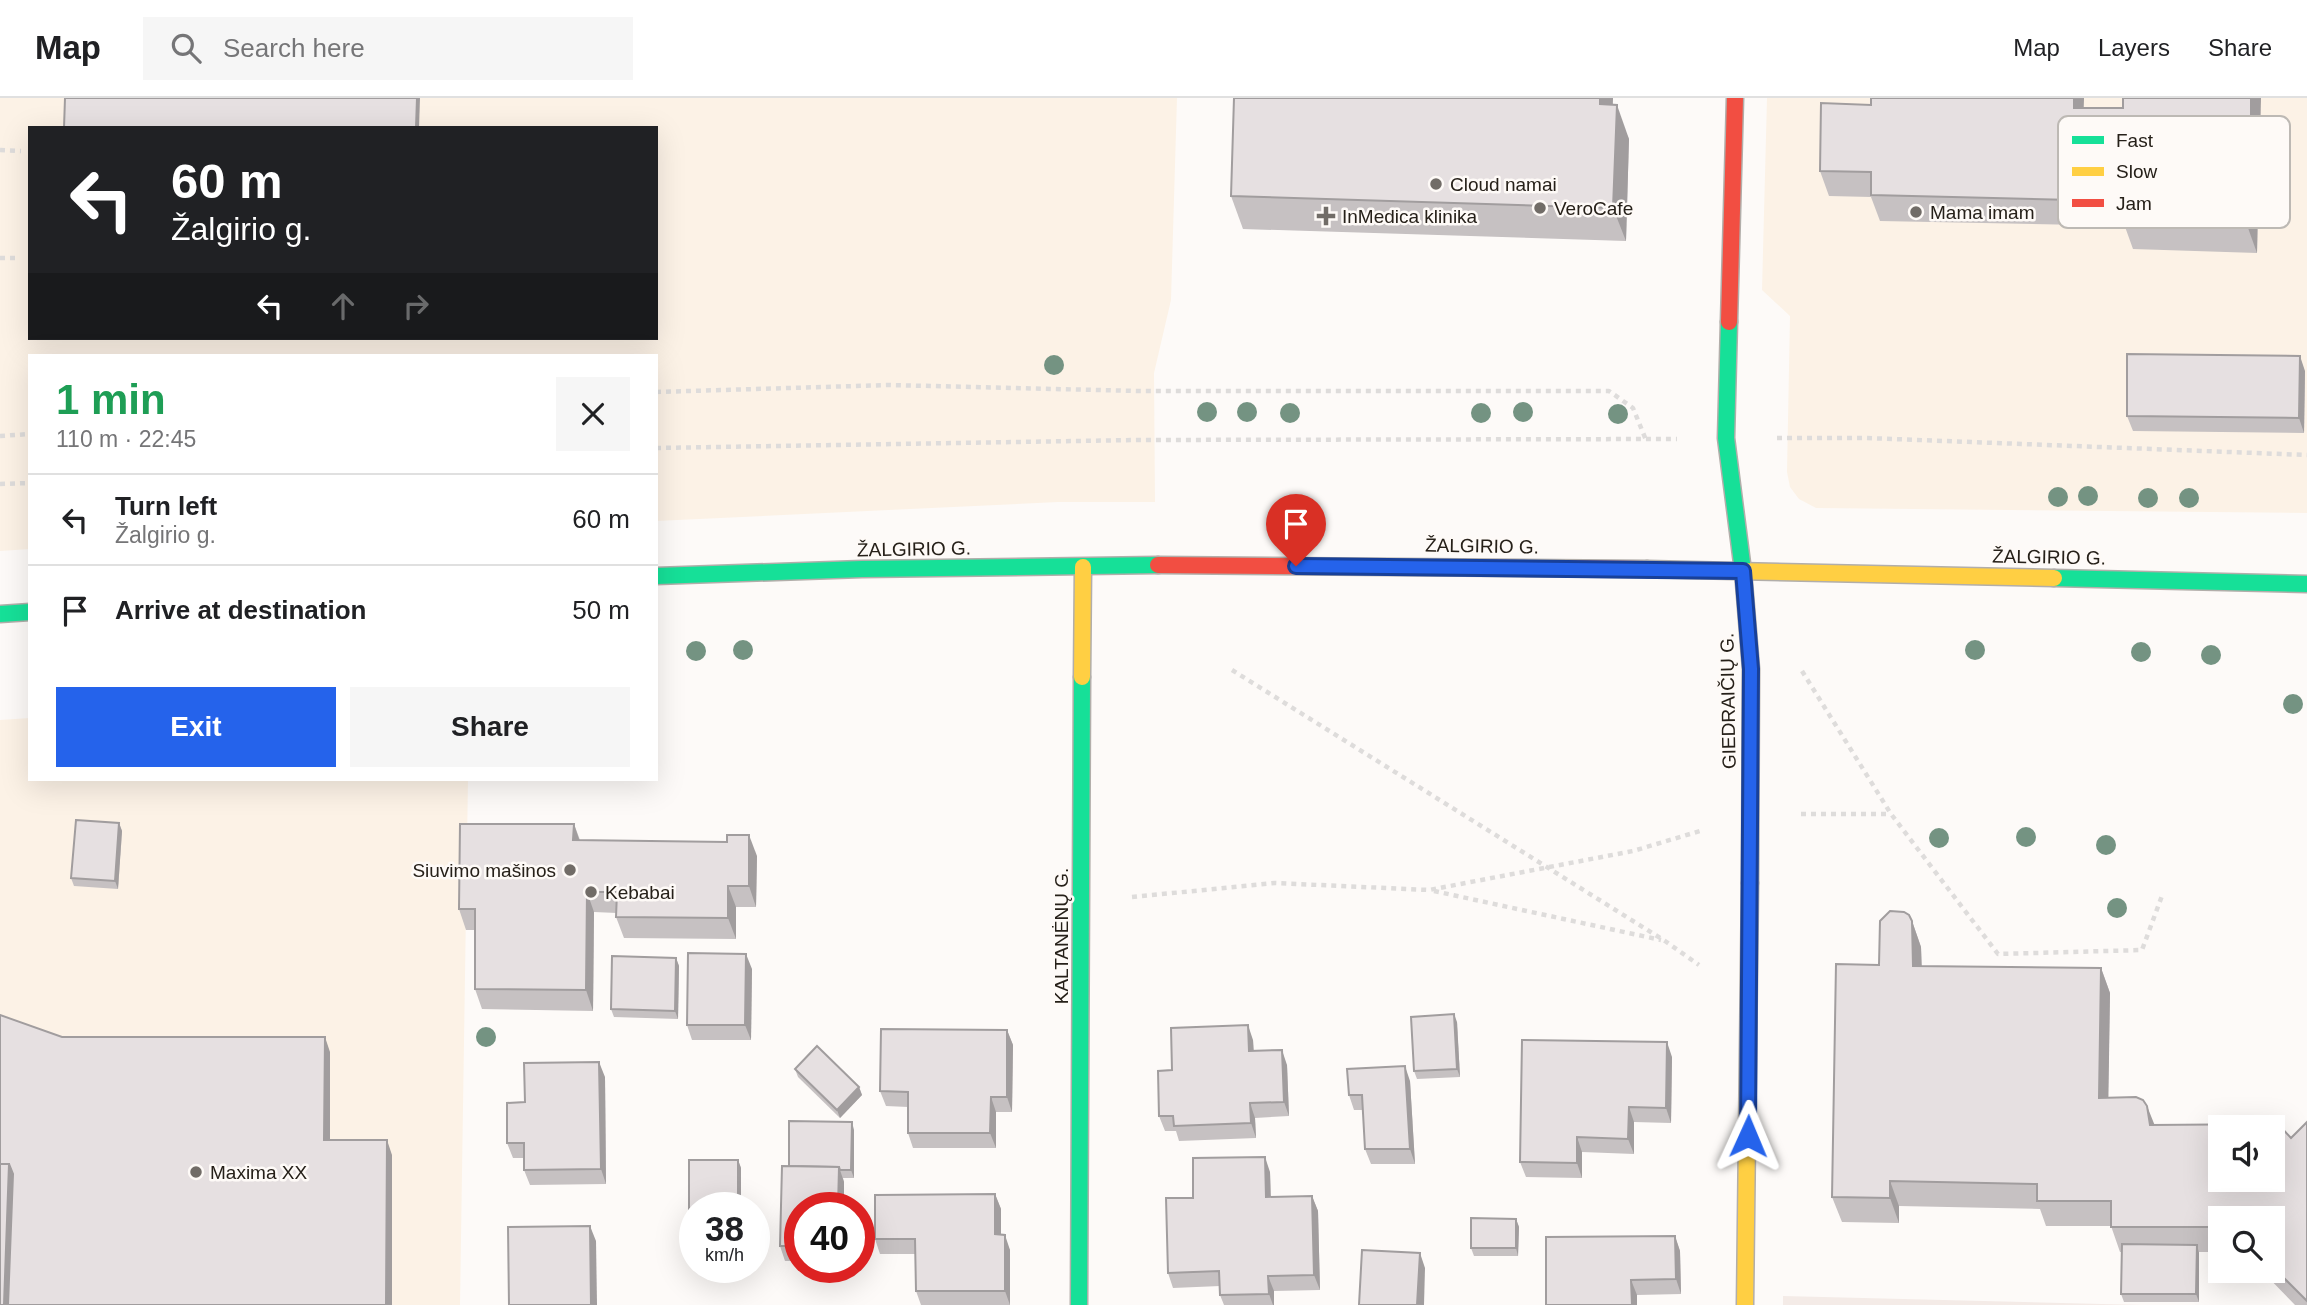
<!DOCTYPE html>
<html lang="en">
<head>
<meta charset="utf-8">
<style>
  body { margin:0; font-family:Arial,sans-serif; background:#f6f6f6; color:#202124; height:100vh; display:flex; flex-direction:column; font-size:26px; white-space:nowrap }
  * { box-sizing:border-box; margin:0 }
  p { font-size:23px; color:#757577 }
  .icon { flex:none; width:38px; height:38px; fill:none; stroke:currentColor; stroke-width:2; stroke-linecap:round; stroke-linejoin:round }
  .map { position:relative; flex:1; overflow:hidden }
  .details { position:absolute; left:28px; top:256px; width:630px; height:427px; display:flex; flex-direction:column; background:#fff; border-radius:0px; box-shadow:0 7px 28px #0002 }
  .details>* { flex:none }
  .hud { position:absolute; left:28px; top:28px; width:630px; height:214px; border-radius:0px; box-shadow:0 7px 28px #0002; background:#202124; color:#fff; overflow:hidden }
  .controls { position:absolute; left:2208px; top:1017px; display:grid; gap:14px }
  .controls a { display:grid; place-items:center; width:77px; height:77px; border-radius:0px; background:#fff; box-shadow:0 7px 28px #0002; font-size:35px }
  .speed { position:absolute; left:679px; top:1094px; display:flex; gap:14px; font-size:35px; font-weight:700; text-align:center }
  .speed>* { display:grid; place-content:center; width:91px; height:91px; border-radius:50%; background:#fff; box-shadow:0 7px 28px #0002; line-height:1 }
  .speed small { font-size:18px; font-weight:400 }
  .speed .limit { border:10px solid #d22; background:#fff; color:#111 }
  .pin { position:absolute; display:grid; place-items:center; width:60px; height:60px; color:#fff; margin:-72px -30px; border-radius:50% 50% 50% 0; rotate:-45deg; box-shadow:0 0 7px #0007 }
  .pin .icon { rotate:45deg }
  .me { position:absolute; width:77px; margin:-38px; rotate:1deg; stroke-linejoin:round; filter:drop-shadow(0 0 5px #0008) }
  .turn { display:flex; align-items:center; gap:24px; height:147px; padding:0 28px; font-size:32px }
  .turn .icon { width:91px; height:91px; stroke-width:2.5 }
  .turn b { display:block; font-size:49px; line-height:60px }
  .lanes { display:flex; align-items:center; height:66px; padding:0 28px; background:#0003; justify-content:center; gap:35px; direction:ltr }
  .lanes .off { opacity:.35 }
  .round { display:grid; place-items:center; flex:none; width:74px; height:74px; border-radius:0px; background:#f6f6f6 }
  .head { display:flex; align-items:center; justify-content:space-between; height:119px; padding:0 28px }
  h1 { font-size:42px; font-weight:700; line-height:52px; color:#1e9e55 }
  .button { display:flex; gap:14px; margin-top:auto; padding:14px 28px }
  .button a { flex:1; height:80px; border-radius:0px; background:#2563eb; color:#fff; font-size:28px; font-weight:700; line-height:80px; text-align:center }
  .button a+a { background:#f6f6f6; color:#202124 }
  ul { padding:0; list-style:none }
  li { display:flex; align-items:center; gap:21px; height:91px; padding:0 28px; border-top:2px solid #e0e0e0 }
  li div { flex:1 }
  li b { display:block; font-size:26px }
  li em { font-style:normal }
  header { display:flex; align-items:center; gap:42px; box-sizing:border-box; height:98px; padding:0 35px; background:#fff; border-bottom:2px solid #e0e0e0 }
  header strong { font-size:33px }
  nav { display:flex; gap:38px; margin-inline-start:auto; font-size:24px }
  .search { width:490px; height:63px; background:#f6f6f6; display:flex; align-items:center; gap:18px; box-sizing:border-box; padding:0 24px; border-radius:0px; color:#757577; font-size:26px }
  .map>svg:first-child { display:block }
  .built { fill:#fcf2e6; fill-rule:evenodd }
  .education { fill:#f4ebe7 }
  .lines { fill:none; stroke-linecap:round; stroke-linejoin:round }
  .fast-casing { stroke:#b2aeaa; stroke-width:19 }
  .slow-casing { stroke:#b2aeaa; stroke-width:19 }
  .jam-casing { stroke:#b2aeaa; stroke-width:19 }
  .path { stroke:#dedcdb; stroke-width:4.5; stroke-dasharray:5 5; stroke-linecap:butt }
  .fast { stroke:#16e098; stroke-width:16 }
  .slow { stroke:#ffcf43; stroke-width:16 }
  .jam { stroke:#f24e42; stroke-width:16 }
  .tree { fill:#749382 }
  .wall { fill:#c6c1c2 }
  .shaded-wall { fill:#a19d9e }
  .building { fill:#e6e0e1; stroke:#a19d9e; stroke-width:2; fill-rule:evenodd }
  .route-casing { stroke:#184099; stroke-width:18 }
  .route { stroke:#2563eb; stroke-width:12 }
  .poi-dot { fill:#716c67; stroke:#fefaf7; stroke-width:2.5 }
  .labels { text-anchor:middle; dominant-baseline:central; stroke-width:5; stroke-linejoin:round; paint-order:stroke }
  .poi-label { font-size:19px; fill:#262019; stroke:#fefaf7; text-anchor:start }
  .street-label { font-size:19px; fill:#262019; stroke:#fefaf7 }
  .key { fill:#fefaf7; stroke:#bdb9b4; stroke-width:2 }
  .key-label { font-size:19px; fill:#262019 }
</style>
</head>
<body>
<header>
<strong>Map</strong>
<div class="search"><svg class="icon" aria-label="search" viewBox="0 0 24 24"><circle cx="10" cy="10" r="6"/><path d="M15 15l6 6"/></svg>Search here</div>
<nav><a>Map</a><a>Layers</a><a>Share</a></nav>
</header>
<div class="map">
<svg width="2307" height="1207" viewBox="0 0 2307 1207">
  <rect width="100%" height="100%" fill="#fdfaf8"/>
  <g class="built">
    <path d="M0,0h1177l-6,202 -17,73 1,129h-97l-402,19v-166h-626v194l-30,2zM30,30h626v210h-626z"/>
    <polygon points="1767,0 2307,0 2307,415 1816,410 1799,401 1790,389 1787,374 1790,218 1762,192"/>
    <polygon points="30,620 30,681 468,681 460,1207 9,1207 0,1096 0,622"/>
  </g>
  <polygon class="education" points="1783,1198 2142,1207 1783,1207"/>
  <g class="lines">
    <g class="fast-casing">
      <g id="fast">
        <polyline points="1729,224 1726,340 1743,473 1751,571 1750,785"/>
        <polyline points="656,478 862,471 1158,467"/>
        <polyline points="2054,480 2307,486"/>
        <polyline points="0,516 30,514"/>
        <polyline points="1079,1207 1082,579"/>
      </g>
    </g>
    <g class="slow-casing">
      <g id="slow">
        <polyline points="1647,471 2054,480"/>
        <polyline points="1082,579 1083,469"/>
        <polyline points="1745,1207 1750,785"/>
      </g>
    </g>
    <g class="jam-casing">
      <g id="jam">
        <polyline points="1729,224 1735,0"/>
        <polyline points="1158,467 1647,471"/>
      </g>
    </g>
    <g class="path">
      <polyline points="0,52 21,53"/>
      <polyline points="0,160 17,160"/>
      <polyline points="656,294 890,287 1138,293 1609,293 1633,310 1646,342"/>
      <polyline points="0,338 30,336"/>
      <polyline points="1777,340 1867,340 2307,357"/>
      <polyline points="656,350 1137,342 1677,341"/>
      <polyline points="0,386 30,385"/>
      <polyline points="1232,572 1665,843 1699,867"/>
      <polyline points="1802,573 1891,716 1998,856 2142,852 2163,795"/>
      <polyline points="1801,716 1891,716"/>
      <polyline points="1434,793 1661,842"/>
      <polyline points="1132,799 1275,785 1429,792 1633,753 1700,733"/>
    </g>
    <use href="#fast" class="fast"/>
    <use href="#slow" class="slow"/>
    <use href="#jam" class="jam"/>
  </g>
  <g class="tree">
    <circle cx="1054" cy="267" r="10"/>
    <circle cx="1207" cy="314" r="10"/>
    <circle cx="1247" cy="314" r="10"/>
    <circle cx="1523" cy="314" r="10"/>
    <circle cx="1290" cy="315" r="10"/>
    <circle cx="1481" cy="315" r="10"/>
    <circle cx="1618" cy="316" r="10"/>
    <circle cx="2088" cy="398" r="10"/>
    <circle cx="2058" cy="399" r="10"/>
    <circle cx="2148" cy="400" r="10"/>
    <circle cx="2189" cy="400" r="10"/>
    <circle cx="743" cy="552" r="10"/>
    <circle cx="1975" cy="552" r="10"/>
    <circle cx="696" cy="553" r="10"/>
    <circle cx="2141" cy="554" r="10"/>
    <circle cx="2211" cy="557" r="10"/>
    <circle cx="2293" cy="606" r="10"/>
    <circle cx="2026" cy="739" r="10"/>
    <circle cx="1939" cy="740" r="10"/>
    <circle cx="2106" cy="747" r="10"/>
    <circle cx="2117" cy="810" r="10"/>
    <circle cx="486" cy="939" r="10"/>
  </g>
  <g class="wall">
    <polygon points="1613,7 1629,41 1626,143 1243,131 1231,98"/>
    <polygon points="1871,7 2083,10 2268,19 2277,44 2275,108 2258,109 2257,155 2133,151 2124,126 2124,112 2083,111 2082,127 1880,123 1871,99 1829,98 1820,73"/>
    <polygon points="2305,273 2304,335 2133,333 2127,318"/>
    <polygon points="119,725 122,733 118,791 74,788 71,780"/>
    <polygon points="574,726 580,742 757,758 756,809 736,809 736,841 624,840 616,819 617,815 594,814 593,913 482,911 475,891 475,832 466,832 459,811"/>
    <polygon points="1912,823 1921,849 1922,868 2101,870 2110,895 2108,1000 2154,1027 2291,1040 2307,1024 2307,1207 2295,1207 2261,1172 2273,1172 2273,1120 2221,1120 2221,1154 2199,1154 2199,1204 2124,1204 2121,1196 2122,1154 2120,1154 2111,1128 2046,1128 2040,1111 1899,1108 1899,1125 1842,1124 1832,1099 1879,867"/>
    <polygon points="676,860 679,868 678,921 614,919 611,911"/>
    <polygon points="752,871 751,942 692,942 687,927"/>
    <polygon points="1457,924 1460,979 1417,981 1414,973"/>
    <polygon points="1007,932 1013,947 1012,1014 996,1014 996,1050 913,1050 908,1035 908,1009 886,1008 880,993"/>
    <polygon points="1253,942 1254,953 1287,967 1289,1018 1255,1020 1256,1040 1179,1043 1176,1033 1165,1033 1159,1018 1172,972"/>
    <polygon points="1672,959 1671,1025 1634,1024 1634,1056 1582,1054 1582,1080 1526,1079 1520,1064"/>
    <polygon points="795,971 859,989 862,997 840,1020 798,979"/>
    <polygon points="605,979 606,1086 530,1087 524,1072 524,1060 513,1060 507,1045 525,1004"/>
    <polygon points="1410,983 1415,1066 1371,1066 1365,1051 1363,1012 1354,1012 1349,997"/>
    <polygon points="854,1032 854,1080 843,1080 844,1084 844,1110 800,1110 800,1163 785,1163 780,1148 789,1068"/>
    <polygon points="689,1062 738,1062 741,1070 741,1110 695,1110 695,1128 692,1128 689,1120"/>
    <polygon points="1270,1074 1271,1099 1312,1098 1318,1113 1320,1192 1274,1193 1274,1207 1224,1207 1220,1197 1220,1188 1173,1190 1168,1175 1193,1100"/>
    <polygon points="995,1096 1001,1111 1001,1137 1010,1152 1010,1207 921,1207 916,1193 915,1156 880,1156 875,1141"/>
    <polygon points="1516,1121 1519,1129 1518,1158 1474,1158 1471,1150"/>
    <polygon points="1675,1138 1680,1153 1681,1196 1637,1197 1546,1207"/>
  </g>
  <g class="shaded-wall">
    <polygon points="417,0 420,0 419,30 416,30"/>
    <polygon points="1600,0 1613,0 1612,40 1600,6"/>
    <polygon points="2074,0 2084,0 2083,35 2074,10"/>
    <polygon points="2251,0 2261,0 2260,44 2251,18"/>
    <polygon points="1617,7 1629,41 1626,143 1613,110"/>
    <polygon points="2268,19 2277,44 2275,108 2266,83"/>
    <polygon points="2249,83 2258,109 2257,155 2248,130"/>
    <polygon points="2073,86 2083,111 2082,127 2073,102"/>
    <polygon points="2300,258 2305,273 2304,335 2299,320"/>
    <polygon points="119,725 122,733 118,791 115,783"/>
    <polygon points="574,726 581,747 573,742"/>
    <polygon points="749,737 757,758 756,809 749,788"/>
    <polygon points="728,788 736,809 736,841 728,820"/>
    <polygon points="587,794 594,814 593,913 586,892"/>
    <polygon points="1912,823 1921,849 1922,893 1913,868"/>
    <polygon points="746,856 752,871 751,942 745,927"/>
    <polygon points="676,860 679,868 678,921 675,913"/>
    <polygon points="2101,870 2110,895 2108,1025 2099,1000"/>
    <polygon points="1454,916 1457,924 1460,979 1457,971"/>
    <polygon points="1248,927 1253,942 1254,968 1249,953"/>
    <polygon points="1007,932 1013,947 1012,1014 1007,999"/>
    <polygon points="325,939 330,954 330,1057 324,1042"/>
    <polygon points="1667,944 1672,959 1671,1025 1666,1010"/>
    <polygon points="1282,952 1287,967 1289,1018 1284,1004"/>
    <polygon points="599,964 605,979 606,1086 601,1071"/>
    <polygon points="1405,968 1410,983 1415,1066 1410,1051"/>
    <polygon points="859,989 862,997 840,1020 837,1012"/>
    <polygon points="991,999 996,1014 996,1050 990,1035"/>
    <polygon points="1250,1005 1255,1020 1256,1040 1251,1025"/>
    <polygon points="2147,1008 2157,1033 2150,1027"/>
    <polygon points="1629,1009 1634,1024 1634,1056 1628,1041"/>
    <polygon points="852,1024 854,1032 854,1080 851,1072"/>
    <polygon points="1577,1039 1582,1054 1582,1080 1577,1065"/>
    <polygon points="387,1042 392,1057 392,1207 386,1207"/>
    <polygon points="1265,1059 1270,1074 1271,1114 1266,1099"/>
    <polygon points="738,1062 741,1070 741,1110 738,1110"/>
    <polygon points="9,1066 18,1091 14,1207 4,1207"/>
    <polygon points="839,1069 844,1084 844,1110 838,1110"/>
    <polygon points="1890,1083 1899,1108 1899,1125 1890,1100"/>
    <polygon points="995,1096 1001,1111 1001,1151 995,1136"/>
    <polygon points="1312,1098 1318,1113 1320,1192 1314,1177"/>
    <polygon points="1516,1121 1519,1129 1518,1158 1516,1150"/>
    <polygon points="590,1128 596,1143 597,1207 591,1207"/>
    <polygon points="1005,1137 1010,1152 1010,1207 1005,1193"/>
    <polygon points="1675,1138 1680,1153 1681,1196 1676,1181"/>
    <polygon points="2197,1147 2199,1155 2199,1204 2196,1196"/>
    <polygon points="1420,1155 1425,1170 1424,1207 1417,1207"/>
    <polygon points="1268,1178 1274,1193 1274,1207 1273,1207 1269,1196"/>
    <polygon points="1631,1182 1637,1197 1637,1207 1632,1207"/>
  </g>
  <g class="building">
    <polygon points="65,0 417,0 416,30 64,30"/>
    <polygon points="1234,0 1600,0 1600,6 1617,7 1613,110 1231,98"/>
    <polygon points="1871,0 2074,0 2074,10 2123,10 2123,0 2251,0 2251,18 2268,19 2266,83 2249,83 2248,130 2124,126 2125,87 2073,86 2073,102 1871,97 1871,74 1820,73 1821,5 1871,7"/>
    <polygon points="2127,256 2300,258 2299,320 2127,318"/>
    <polygon points="76,722 119,725 115,783 71,780"/>
    <polygon points="460,726 574,726 573,742 727,744 727,737 749,737 749,788 728,788 728,820 616,819 617,794 587,794 586,892 475,891 475,811 459,811"/>
    <path d="M1890,813l14,1 5,3 3,6 1,45 188,2 -2,130 37,-1 7,3 4,6 3,19 128,-1 13,14 16,-16v179l-34,-34v-49h-52v9h-110v-26h-74v-17l-147,-3v17l-58,-1 4,-233 43,1 1,-44zM2221,1029h52v53h-52z"/>
    <polygon points="688,855 746,856 745,927 687,927"/>
    <polygon points="612,858 676,860 675,913 611,911"/>
    <polygon points="1454,916 1457,971 1414,973 1411,919"/>
    <polygon points="0,917 62,939 325,939 324,1042 387,1042 386,1207 8,1207 13,1076 9,1066 0,1066"/>
    <polygon points="1248,927 1249,953 1282,952 1284,1004 1250,1005 1251,1025 1174,1028 1173,1018 1159,1018 1158,973 1172,972 1171,930"/>
    <polygon points="881,931 1007,932 1007,999 991,999 990,1035 908,1035 908,994 880,993"/>
    <polygon points="1522,942 1667,944 1666,1010 1629,1009 1628,1041 1577,1039 1577,1065 1520,1064"/>
    <polygon points="817,948 859,989 837,1012 795,971"/>
    <polygon points="599,964 601,1071 524,1072 524,1045 507,1045 507,1005 525,1004 524,965"/>
    <polygon points="1405,968 1410,1051 1365,1051 1362,997 1349,997 1347,971"/>
    <polygon points="789,1023 852,1024 851,1072 840,1072 839,1069 789,1068"/>
    <polygon points="1265,1059 1266,1099 1312,1098 1314,1177 1268,1178 1269,1196 1220,1197 1219,1173 1168,1175 1166,1100 1193,1100 1193,1060"/>
    <polygon points="689,1062 738,1062 738,1110 695,1110 695,1120 689,1120"/>
    <polygon points="0,1066 9,1066 4,1207 0,1207"/>
    <polygon points="782,1068 839,1069 838,1110 800,1110 800,1148 780,1148"/>
    <polygon points="995,1096 995,1136 1005,1137 1005,1193 916,1193 915,1141 875,1141 875,1097"/>
    <polygon points="1471,1120 1516,1121 1516,1150 1471,1150"/>
    <polygon points="590,1128 591,1207 509,1207 508,1129"/>
    <polygon points="1675,1138 1676,1181 1631,1182 1632,1207 1546,1207 1546,1139"/>
    <polygon points="2122,1146 2197,1147 2196,1196 2121,1196"/>
    <polygon points="1362,1152 1420,1155 1417,1207 1359,1207"/>
  </g>
  <g class="lines">
    <g class="route-casing">
      <polyline id="route" points="1296,468 1743,473 1751,571 1748,1038"/>
    </g>
    <use href="#route" class="route"/>
  </g>
  <g class="poi-dot">
    <circle cx="1436" cy="86" r="7"/>
    <circle cx="1540" cy="110" r="7"/>
    <circle cx="1916" cy="114" r="7"/>
    <path d="M1322.5 107.5h7v7h7v7h-7v7h-7v-7h-7v-7h7z"/>
    <circle cx="570" cy="772" r="7"/>
    <circle cx="591" cy="794" r="7"/>
    <circle cx="196" cy="1074" r="7"/>
  </g>
  <g class="labels">
    <g class="poi-label">
      <text x="1450" y="86">Cloud namai</text>
      <text x="1554" y="110">VeroCafe</text>
      <text x="1930" y="114">Mama imam</text>
      <text x="1342" y="118">InMedica klinika</text>
      <text x="556" y="772" text-anchor="end">Siuvimo mašinos</text>
      <text x="605" y="794">Kebabai</text>
      <text x="210" y="1074">Maxima XX</text>
    </g>
    <g class="street-label">
      <text transform="translate(1482 448) rotate(1)">ŽALGIRIO G.</text>
      <text transform="translate(914 451) rotate(-1)">ŽALGIRIO G.</text>
      <text transform="translate(2049 459) rotate(1)">ŽALGIRIO G.</text>
      <text transform="translate(1728 603) rotate(-91)">GIEDRAIČIŲ G.</text>
      <text transform="translate(1061 838) rotate(-90)">KALTANĖNŲ G.</text>
    </g>
  </g>
  <rect x="2058" y="18" width="232" height="112" rx="10" class="key"/>
  <rect x="2072" y="38" width="32" height="8" fill="#16e098"/>
  <rect x="2072" y="69" width="32" height="9" fill="#ffcf43"/>
  <rect x="2072" y="101" width="32" height="8" fill="#f24e42"/>
  <g class="key-label">
    <text x="2116" y="49">Fast</text>
    <text x="2116" y="80">Slow</text>
    <text x="2116" y="112">Jam</text>
  </g>
</svg>
<div class="controls">
<a><svg class="icon" aria-label="sound" viewBox="0 0 24 24"><path d="M4 9h4l5-4v14l-5-4H4zM17 9q2 3 0 6"/></svg></a>
<a><svg class="icon" aria-label="search" viewBox="0 0 24 24"><circle cx="10" cy="10" r="6"/><path d="M15 15l6 6"/></svg></a>
</div>
<div class="speed"><div>38<small>km/h</small></div><div class="limit">40</div></div>
<div class="pin" style="left:1296px;top:468px;background:#d93025"><svg class="icon" aria-label="arrive" viewBox="0 0 24 24"><path d="M6 21V4h12l-3 4 3 4H6"/></svg></div>
<svg class="me" style="left:1748px;top:1038px" viewBox="-20 -20 40 40"><path d="M0-17L14 15 0 8-14 15z" fill="#2563eb" stroke="#fff" stroke-width="4"/></svg>
<div class="hud">
<div class="turn"><svg class="icon" aria-label="left" viewBox="0 0 24 24"><path d="M17 20v-9H6M10 6l-5 5 5 5"/></svg><div><b>60 m</b>Žalgirio g.</div></div>
<div class="lanes"><svg class="icon" aria-label="left" viewBox="0 0 24 24"><path d="M17 20v-9H6M10 6l-5 5 5 5"/></svg><svg class="icon off" aria-label="ahead" viewBox="0 0 24 24"><path d="M12 20V5M6 11l6-6 6 6"/></svg><svg class="icon off" aria-label="right" viewBox="0 0 24 24"><path d="M7 20v-9h11M14 6l5 5-5 5"/></svg></div>
</div>
<section class="details">
<div class="head"><div><h1>1 min</h1><p>110 m · 22:45</p></div><a class="round"><svg class="icon" aria-label="close" viewBox="0 0 24 24"><path d="M6 6l12 12M18 6L6 18"/></svg></a></div>
<ul>
<li><svg class="icon" aria-label="left" viewBox="0 0 24 24"><path d="M17 20v-9H6M10 6l-5 5 5 5"/></svg><div><b>Turn left</b><p>Žalgirio g.</p></div><em>60 m</em></li>
<li><svg class="icon" aria-label="arrive" viewBox="0 0 24 24"><path d="M6 21V4h12l-3 4 3 4H6"/></svg><div><b>Arrive at destination</b></div><em>50 m</em></li>
</ul>
<div class="button"><a>Exit</a><a>Share</a></div>
</section>
</div>
</body>
</html>
